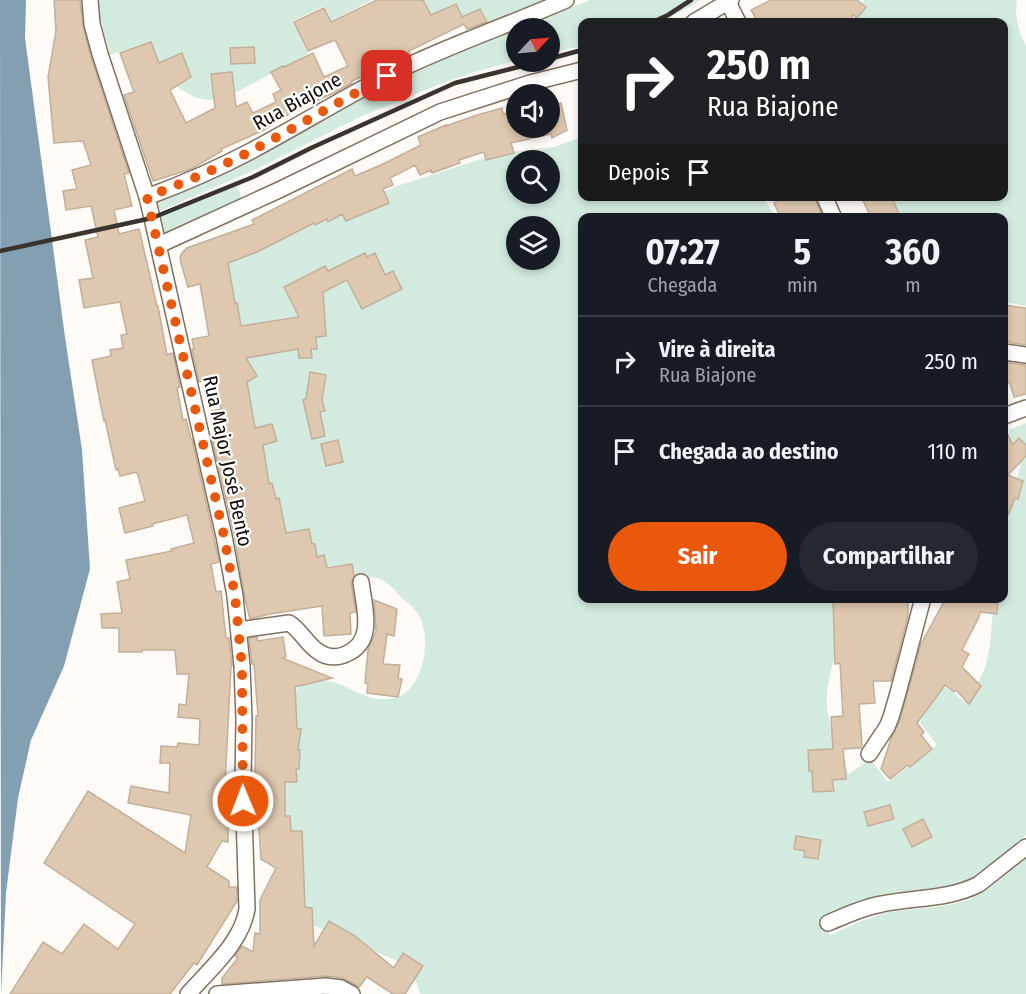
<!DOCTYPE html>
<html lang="pt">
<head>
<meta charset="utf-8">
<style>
  body { margin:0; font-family:"Fira Sans Condensed",sans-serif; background:#242831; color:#f1f3f6; height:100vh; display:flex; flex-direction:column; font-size:22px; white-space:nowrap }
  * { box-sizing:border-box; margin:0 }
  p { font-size:20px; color:#9ea1a6 }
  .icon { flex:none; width:33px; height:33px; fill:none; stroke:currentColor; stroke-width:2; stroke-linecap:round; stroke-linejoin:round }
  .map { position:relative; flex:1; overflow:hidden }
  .side { position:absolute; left:578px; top:213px; width:430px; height:390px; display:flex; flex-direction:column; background:#171b24; border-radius:12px; box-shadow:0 3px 9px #0003 }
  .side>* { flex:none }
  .banner { position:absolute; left:578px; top:18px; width:430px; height:183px; border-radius:12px; box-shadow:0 3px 9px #0003; background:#202124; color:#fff; overflow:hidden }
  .needle { width:39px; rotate:64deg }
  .controls { position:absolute; left:506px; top:18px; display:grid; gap:12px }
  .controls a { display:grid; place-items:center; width:54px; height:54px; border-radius:50%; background:#171b24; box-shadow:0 3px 9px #0003; font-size:30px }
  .pin { position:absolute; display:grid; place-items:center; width:51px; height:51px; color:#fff; margin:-26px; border-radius:12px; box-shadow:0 3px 9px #0006 }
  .me { position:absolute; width:66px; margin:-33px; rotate:359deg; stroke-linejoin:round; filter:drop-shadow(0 0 4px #0008) }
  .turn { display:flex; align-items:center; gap:21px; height:126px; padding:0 30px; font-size:27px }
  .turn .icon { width:78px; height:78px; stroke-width:2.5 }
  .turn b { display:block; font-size:42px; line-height:51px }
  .then { display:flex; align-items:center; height:57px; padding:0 30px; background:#0003; gap:12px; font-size:22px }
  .eta { display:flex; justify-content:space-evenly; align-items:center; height:102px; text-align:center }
  .eta b { font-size:36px; font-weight:700; line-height:42px }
  .action { display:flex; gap:12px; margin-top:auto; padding:12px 30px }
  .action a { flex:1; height:69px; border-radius:36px; background:#ea580c; color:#fff; font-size:24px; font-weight:700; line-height:69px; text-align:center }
  .action a+a { background:#242831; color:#f1f3f6 }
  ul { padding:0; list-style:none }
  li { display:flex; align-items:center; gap:18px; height:90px; padding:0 30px; border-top:2px solid #363941 }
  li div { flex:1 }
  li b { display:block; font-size:22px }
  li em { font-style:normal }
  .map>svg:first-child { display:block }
  .green { fill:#d3ebdf; fill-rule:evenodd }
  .water { fill:#83a0b2 }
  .building { fill:#dfc8b0; stroke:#c2af9b; stroke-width:1.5 }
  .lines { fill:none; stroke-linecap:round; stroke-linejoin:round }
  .minor-casing { stroke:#82705e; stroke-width:18 }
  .minor { stroke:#fff; stroke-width:15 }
  .rail { stroke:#3a342e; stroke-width:4.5 }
  .route { stroke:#ea580c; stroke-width:10; stroke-dasharray:0 18 }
  .labels { text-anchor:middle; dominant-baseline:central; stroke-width:4.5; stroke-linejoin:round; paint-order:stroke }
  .street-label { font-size:20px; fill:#120b05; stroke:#fff }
</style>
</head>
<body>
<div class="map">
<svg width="1026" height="994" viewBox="0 0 1026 994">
  <rect width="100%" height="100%" fill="#fefaf6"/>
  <g class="green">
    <polygon points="98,0 372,0 331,21 324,6 293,21 308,54 231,95 218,100 208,100 196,98 180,89 166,73 147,43 110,55 100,18"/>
    <polygon points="422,0 543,0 488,22 480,8 462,17 455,3 430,16"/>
    <polygon points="590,0 700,0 688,8 660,22 582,22 582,46 549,53 549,28 516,28 516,61 475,72 445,82 360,117 259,168 160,211 156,202 265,151 417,67"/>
    <path d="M864,0h153c-3,16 2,33 9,46v260l-22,-4v-84l-103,-1 -9,-20 112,-1v-174h-151z"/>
    <path d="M582,137v59l181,1 12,20 -193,1v380l273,1c-10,29 -31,78 -28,108 3,24 13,46 22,67l21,-15 18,23 49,-37 -17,-22 17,-42 27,20 15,-20 7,-16 4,-20 4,-46 10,-1v-59l16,-73 -11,-36 17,-7v412c-16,14 -43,38 -62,47 -22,11 -49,7 -73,11 -24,5 -46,15 -68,26l7,16c19,-8 39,-19 60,-23 25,-5 53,-3 77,-12 22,-9 42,-28 59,-43v137h-606c-3,-16 -13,-26 -27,-35l-105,-44 -3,-115 8,-108c42,-34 63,18 104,5 27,-9 35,-59 22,-81 -4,-8 -13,-14 -19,-20 -8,-9 -16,-19 -30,-19l-75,18 -81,-330 47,-22 86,-34 50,-23 81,-26 33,-8 43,-5zM516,160h33v34h-33zM516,226h33v34h-33z"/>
    <polygon points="237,185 243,202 160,235 155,218"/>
  </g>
  <polygon class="water" points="0,0 26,0 25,38 65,337 82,450 90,569 64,666 31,740 18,798 6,893 1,994"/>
  <g class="building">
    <polygon points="54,0 80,0 83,26 91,57 129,173 124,174 132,206 114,210 119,234 139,229 157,306 158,306 167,355 173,353 180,387 177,388 183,420 186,419 191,439 192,439 214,538 219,562 211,564 216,592 221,591 226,638 229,638 232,666 231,666 224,803 228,804 228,842 222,841 207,867 229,881 229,887 237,887 237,901 197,965 194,963 170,994 10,994 43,942 62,954 84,924 118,949 135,924 44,863 88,791 185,853 191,815 128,803 131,786 169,793 170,763 160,763 161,746 177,747 178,743 199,745 200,719 178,717 179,704 186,705 189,674 177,674 175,650 142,650 142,652 119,652 119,628 102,628 101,614 122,613 117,582 130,579 126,560 172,551 171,549 194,543 187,515 152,524 153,526 125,533 119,508 145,501 137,472 120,476 118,469 116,470 105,420 104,421 101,407 92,360 111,356 110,350 123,348 121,335 127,334 120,302 84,308 79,280 93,278 85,240 98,237 91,206 66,210 63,191 77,189 72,170 91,165 83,141 54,143 48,77 56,31"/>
    <polygon points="377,0 423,0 431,15 456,4 462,17 480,9 487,22 467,29 464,24 409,51 410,54 352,81 352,83 336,92 304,106 273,123 273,124 262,131 221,149 222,151 191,169 153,181 124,95 134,92 120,53 151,42 159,63 182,53 191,77 170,90 186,123 215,108 211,74 232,72 236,107 247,102 253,113 276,102 273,94 281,90 271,72 283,66 284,67 313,53 324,77 348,66 335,40 308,51 294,22 324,8 331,22"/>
    <polygon points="771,0 857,0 866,7 857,18 853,15 849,22 758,22 751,10"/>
    <polygon points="254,47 255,63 231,64 230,48"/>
    <polygon points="561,103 567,130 552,138 551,134 511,143 514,153 486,160 484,152 459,160 460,163 432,173 431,170 420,175 415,165 390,178 393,185 383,189 389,203 346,221 342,214 328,222 327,219 315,225 314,223 257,252 228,263 235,303 237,303 241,326 299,317 284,287 325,266 328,271 365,253 367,257 375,253 385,275 393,271 402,289 362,309 347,280 323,292 326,336 316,337 317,349 311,349 312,358 299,358 298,349 246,358 257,376 247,382 255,428 272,424 277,441 263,445 269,484 272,483 276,499 279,498 286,533 309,529 312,544 315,544 317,557 324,555 327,568 352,564 354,576 351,583 356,612 350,613 351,634 324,636 322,606 270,614 250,619 245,599 234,534 211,435 215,434 211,411 221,409 215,379 199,382 192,349 194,349 192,339 209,336 200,284 188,287 181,263 180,257 182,253 187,248 254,224 252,220 352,169 355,176 383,164 421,145 418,137 446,125 446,126 474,116 502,108 503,114 516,111 516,128 549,128 549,105"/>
    <polygon points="775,196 814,196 823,218 781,218 774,203 777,201"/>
    <polygon points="861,196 891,196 901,218 871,218"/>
    <polygon points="1004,305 1026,308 1026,345 1012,343 1004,340"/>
    <polygon points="1004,362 1026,365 1026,394 1014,397 1010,383 1004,382"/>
    <polygon points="310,372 326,375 322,400 325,411 320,412 325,436 312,439 303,400 306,399"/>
    <polygon points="1004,426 1013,445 1019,438 1026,445 1026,456 1008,475 1023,481 1018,499 1015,498 1004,525"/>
    <polygon points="338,440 343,462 326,466 321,444"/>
    <polygon points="833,598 908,598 908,616 891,681 873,681 875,703 859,704 862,746 861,748 843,749 846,779 832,780 834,791 813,792 812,771 809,771 808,750 833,749 831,717 843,716 840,663 835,664"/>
    <polygon points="946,598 998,598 997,614 980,612 979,617 962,650 969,654 962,667 981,686 969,704 956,690 954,692 945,685 917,723 924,732 921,735 932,749 910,767 908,765 890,779 881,769 891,739 900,720 921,644"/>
    <polygon points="374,600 397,609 394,636 387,634 383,664 400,665 398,678 402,679 398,697 367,693 368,684 365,683 368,650 376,631"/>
    <polygon points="257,637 258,641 283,637 286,657 282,658 332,678 295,687 297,728 301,729 298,750 300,750 299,769 296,769 297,782 285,782 285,816 290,816 291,831 302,831 305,907 312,908 314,946 329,921 355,936 394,968 403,953 423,966 405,994 393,994 367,977 359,987 345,979 336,977 326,976 222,984 222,978 238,958 235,956 242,946 253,952 255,933 260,934 260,900 276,868 261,859 258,815 254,815 253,774 255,774 256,716 258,716 254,664 252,664 249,638"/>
    <polygon points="890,805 894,819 868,826 864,812"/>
    <polygon points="923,819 932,837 912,847 903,829"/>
    <polygon points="796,836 821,840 818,859 804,857 805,851 794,849"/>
  </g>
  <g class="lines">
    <g class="minor-casing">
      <g id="minor">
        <path d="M90,0l2,24 8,30 47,143 5,21 72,318 11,60 7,70 2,53 -1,63 4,127c-5,33 -37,60 -59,85"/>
        <polyline points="728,2 738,22"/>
        <polyline points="694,22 731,0"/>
        <polyline points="824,196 834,218"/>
        <path d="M147,197c35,-13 70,-28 104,-46 45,-24 89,-51 135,-75 58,-29 120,-50 180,-76"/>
        <polyline points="159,245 279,190 440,112 530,83 582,70"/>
        <polyline points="1004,352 1026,355"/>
        <polyline points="1004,416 1026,408"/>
        <path d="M239,630l50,-7c12,7 18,22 30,29 8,6 19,6 27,2 30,-12 18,-47 15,-72"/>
        <polyline points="869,754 887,727 891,717 898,693 923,598"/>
        <path d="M828,923c17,-7 35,-16 54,-19 32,-7 67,-4 97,-20l47,-37"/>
        <polyline points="217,994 326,986 341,988 352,994"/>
      </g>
    </g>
    <use href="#minor" class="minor"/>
    <g class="rail">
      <polyline points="653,22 668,15 691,0"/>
      <polyline points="549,59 582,50"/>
      <polyline points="0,251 152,218 253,177 311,148 455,83 538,62"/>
    </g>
  </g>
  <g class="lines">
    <path class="route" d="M243,801l-1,-135 -7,-70 -11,-60 -77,-339c36,-14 72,-29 106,-47 45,-24 89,-50 134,-74"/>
  </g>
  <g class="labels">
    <g class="street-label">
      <text transform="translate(297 101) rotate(-29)">Rua Biajone</text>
      <text transform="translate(228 461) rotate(78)">Rua Major José Bento</text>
    </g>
  </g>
</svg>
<div class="controls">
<a><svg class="needle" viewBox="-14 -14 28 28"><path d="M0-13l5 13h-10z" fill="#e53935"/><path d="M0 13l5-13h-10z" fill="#9ea1a6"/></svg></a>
<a><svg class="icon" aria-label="sound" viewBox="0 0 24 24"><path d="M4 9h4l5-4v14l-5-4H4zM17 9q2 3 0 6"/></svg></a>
<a><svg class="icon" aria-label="search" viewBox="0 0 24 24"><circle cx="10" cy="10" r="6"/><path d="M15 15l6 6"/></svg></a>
<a><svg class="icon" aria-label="layers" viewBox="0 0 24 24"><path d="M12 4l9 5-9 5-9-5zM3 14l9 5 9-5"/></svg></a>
</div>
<div class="pin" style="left:387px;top:76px;background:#d93025"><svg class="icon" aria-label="arrive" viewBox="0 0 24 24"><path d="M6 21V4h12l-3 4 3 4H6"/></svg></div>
<svg class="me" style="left:243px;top:801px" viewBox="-20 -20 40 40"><circle r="17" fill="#ea580c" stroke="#fff" stroke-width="3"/><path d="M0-11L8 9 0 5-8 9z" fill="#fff"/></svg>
<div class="banner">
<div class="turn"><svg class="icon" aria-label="right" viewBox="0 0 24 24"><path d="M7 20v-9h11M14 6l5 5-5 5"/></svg><div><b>250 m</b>Rua Biajone</div></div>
<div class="then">Depois<svg class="icon" aria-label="arrive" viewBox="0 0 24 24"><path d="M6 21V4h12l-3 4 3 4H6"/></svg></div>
</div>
<section class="side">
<div class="eta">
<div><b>07:27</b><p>Chegada</p></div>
<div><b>5</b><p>min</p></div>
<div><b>360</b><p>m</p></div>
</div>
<ul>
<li><svg class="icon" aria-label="right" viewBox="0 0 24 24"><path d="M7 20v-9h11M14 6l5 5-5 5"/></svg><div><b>Vire à direita</b><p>Rua Biajone</p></div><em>250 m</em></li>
<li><svg class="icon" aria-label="arrive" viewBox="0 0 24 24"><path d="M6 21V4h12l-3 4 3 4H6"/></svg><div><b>Chegada ao destino</b></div><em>110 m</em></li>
</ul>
<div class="action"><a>Sair</a><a>Compartilhar</a></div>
</section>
</div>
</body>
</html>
